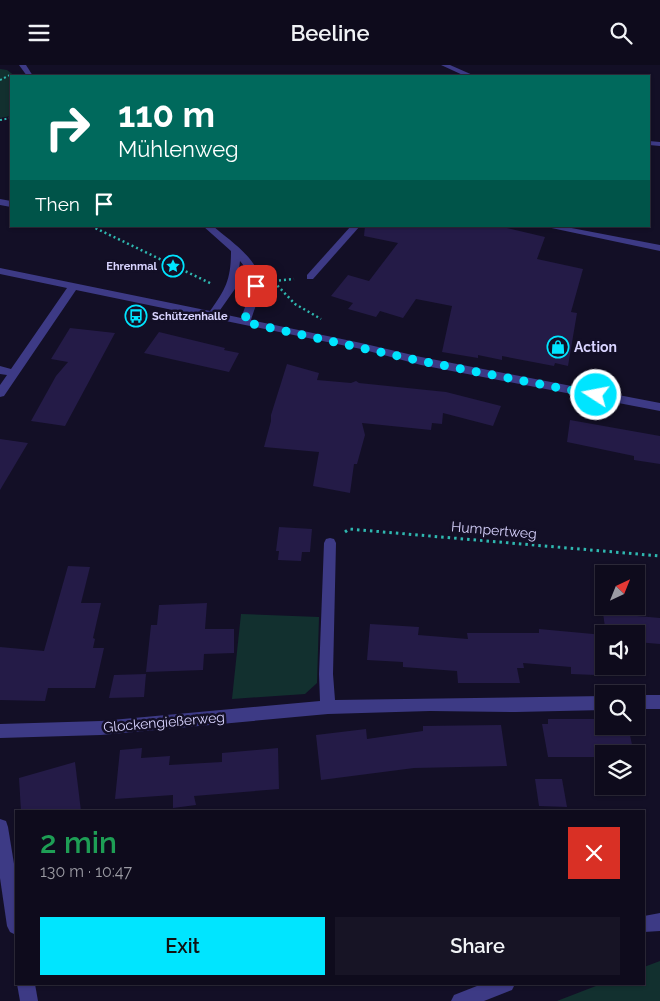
<!DOCTYPE html>
<html lang="en">
<head>
<meta charset="utf-8">
<style>
  body { margin:0; font-family:Raleway,sans-serif; background:#171425; color:#f1f3f6; height:100vh; display:flex; flex-direction:column; font-size:19px; white-space:nowrap }
  * { box-sizing:border-box; margin:0 }
  p { font-size:16px; color:#9b9ba3 }
  .icon { flex:none; width:28px; height:28px; fill:none; stroke:currentColor; stroke-width:2; stroke-linecap:round; stroke-linejoin:round }
  .map { position:relative; flex:1; overflow:hidden }
  .side { position:absolute; left:15px; top:745px; width:630px; height:175px; display:flex; flex-direction:column; background:#0e0b1c; border-radius:0px; box-shadow:0 1px 4px #0004,0 0 0 1px #2e2b3b }
  .side>* { flex:none }
  .guide { position:absolute; left:10px; top:10px; width:640px; height:152px; border-radius:0px; box-shadow:0 1px 4px #0004,0 0 0 1px #2e2b3b; background:#00695c; color:#fff; overflow:hidden }
  .needle { width:32px; rotate:43deg }
  .controls { position:absolute; left:595px; top:500px; display:grid; gap:10px }
  .controls a { display:grid; place-items:center; width:50px; height:50px; border-radius:0px; background:#0e0b1c; box-shadow:0 1px 4px #0004,0 0 0 1px #2e2b3b; font-size:25px }
  .pin { position:absolute; display:grid; place-items:center; width:42px; height:42px; color:#fff; margin:-21px; border-radius:10px; box-shadow:0 2px 8px #0006 }
  .me { position:absolute; width:55px; margin:-28px; rotate:281deg; stroke-linejoin:round; filter:drop-shadow(0 0 4px #0008) }
  .turn { display:flex; align-items:center; gap:18px; height:105px; padding:0 25px; font-size:22px }
  .turn .icon { width:65px; height:65px; stroke-width:2.5 }
  .turn b { display:block; font-size:35px; line-height:42px }
  .then { display:flex; align-items:center; height:48px; padding:0 25px; background:#0003; gap:10px; font-size:19px }
  .round { display:grid; place-items:center; flex:none; width:52px; height:52px; border-radius:0px; background:#171425 }
  .summary { display:flex; align-items:center; justify-content:space-between; height:85px; padding:0 25px }
  h1 { font-size:30px; font-weight:600; line-height:38px; color:#1e9e55 }
  .button { display:flex; gap:10px; margin-top:auto; padding:10px 25px }
  .button a { flex:1; height:58px; border-radius:0px; background:#00e5ff; color:#111; font-size:20px; font-weight:600; line-height:58px; text-align:center }
  .button a+a { background:#171425; color:#f1f3f6 }
  header { display:flex; justify-content:space-between; align-items:center; height:65px; padding:0 25px; background:#0e0b1c; font-size:22px; font-weight:600 }
  .map>svg:first-child { display:block }
  .green { fill:#12302f }
  .building { fill:#241b47 }
  .lines { fill:none; stroke-linecap:round; stroke-linejoin:round }
  .path-far2 { stroke:#2fb8b0; stroke-width:2; stroke-dasharray:2 2.5; stroke-linecap:butt }
  .path-far1 { stroke:#2fb8b0; stroke-width:2.5; stroke-dasharray:2 3; stroke-linecap:butt }
  .path { stroke:#2fb8b0; stroke-width:3; stroke-dasharray:2.5 4; stroke-linecap:butt }
  .minor { fill:#3d3a85; fill-rule:evenodd }
  .route { stroke:#00e5ff; stroke-width:9; stroke-dasharray:0 16.2 }
  .labels { text-anchor:middle; dominant-baseline:central; stroke-width:5; stroke-linejoin:round; paint-order:stroke }
  .far-poi-label { font-size:11px; font-weight:bold; fill:#d9d4ff; stroke:#130f26; text-anchor:end }
  .poi-label { font-size:14px; font-weight:bold; fill:#d9d4ff; stroke:#130f26; text-anchor:start }
  .street-label { font-size:14px; fill:#d9d4ff; stroke:#130f26 }
</style>
</head>
<body>
<header><svg class="icon" aria-label="menu" viewBox="0 0 24 24"><path d="M4 6h16M4 12h16M4 18h16"/></svg>Beeline<svg class="icon" aria-label="search" viewBox="0 0 24 24"><circle cx="10" cy="10" r="6"/><path d="M15 15l6 6"/></svg></header>
<div class="map">
<svg width="660" height="936" viewBox="0 0 660 936">
  <rect width="100%" height="100%" fill="#130f26"/>
  <g class="green">
    <polygon points="0,4 7,5 15,11 11,11 11,51 0,53"/>
    <polygon points="241,549 319,552 317,618 305,629 232,634"/>
    <polygon points="660,896 660,936 557,936 601,919 644,919 644,902"/>
  </g>
  <g class="building">
    <polygon points="365,161 499,161 545,172 537,194 583,204 571,247 577,248 568,301 555,298 554,301 502,291 502,295 478,290 478,293 442,287 452,241 416,234 403,253 380,246 376,252 348,244 353,238 331,231 348,210 369,216 398,178 364,171"/>
    <polygon points="70,263 115,268 65,361 31,356 56,311 68,297 51,294"/>
    <polygon points="159,267 225,283 224,285 239,288 229,307 144,288"/>
    <polygon points="287,299 319,308 317,315 351,318 356,316 359,318 446,327 501,341 493,361 443,348 442,359 432,358 431,365 362,358 365,370 357,399 354,399 350,428 313,421 319,387 264,382 271,356 271,350"/>
    <polygon points="570,355 660,371 660,399 634,395 634,391 567,377"/>
    <polygon points="0,374 28,378 0,425"/>
    <polygon points="279,462 312,464 310,487 302,487 301,496 278,495 279,486 276,486"/>
    <polygon points="68,501 90,502 81,538 101,538 93,573 95,574 93,583 104,583 95,623 48,623 45,636 0,635 0,582 44,586"/>
    <polygon points="207,538 205,564 234,564 234,588 204,589 203,605 146,607 151,560 157,560 159,540"/>
    <polygon points="603,548 660,553 660,579 636,577 636,569 606,569"/>
    <polygon points="370,559 419,562 418,570 468,574 467,568 539,568 539,564 604,570 604,601 636,601 637,610 595,606 596,610 571,609 571,602 523,598 524,603 517,603 520,618 458,618 457,606 403,602 403,597 367,595"/>
    <polygon points="146,609 144,632 109,633 114,610"/>
    <polygon points="548,654 604,654 604,661 628,661 634,689 604,689 604,692 548,692 542,659 548,659"/>
    <polygon points="501,660 507,701 414,703 321,715 316,670 366,664 367,674 423,666 423,661"/>
    <polygon points="142,683 141,693 170,691 169,700 222,697 222,688 278,683 279,724 194,731 196,740 173,743 173,730 115,734 120,685"/>
    <polygon points="75,697 81,746 21,746 19,713"/>
    <polygon points="535,714 562,714 567,742 539,741"/>
  </g>
  <g class="lines">
    <g class="path-far2">
      <polyline points="0,15 10,10"/>
      <polyline points="0,55 11,53"/>
    </g>
    <g class="path-far1">
      <polyline points="91,161 212,219"/>
      <polyline points="274,216 294,214"/>
      <polyline points="274,217 295,239 321,254"/>
    </g>
    <polyline class="path" points="345,467 349,464 660,491"/>
    <g class="minor">
      <polygon points="19,0 26,0 33,11 27,11"/>
      <polygon points="441,0 450,0 475,11 465,11"/>
      <polygon points="649,76 660,77 660,81 649,80"/>
      <polygon points="0,134 11,136 11,142 0,140"/>
      <path d="M203,161h10c17,15 48,34 48,60 -1,11 -7,23 -10,34l110,23 60,14 239,46v8l-239,-46 -60,-16 -285,-59 -72,106 -4,1v-12l7,-10 -7,-1v-8l11,3 56,-81 -67,-14v-6l210,43c16,-22 21,-32 21,-60zM240,196c16,19 9,36 1,57l-23,-5 19,-27z"/>
      <polygon points="351,161 360,161 313,214 307,214 307,210"/>
      <polygon points="542,161 561,161 660,180 660,186"/>
      <polygon points="330,473 334,474 336,478 333,609 335,635 604,631 604,645 516,647 430,646 328,649 101,670 0,673 0,659 101,656 320,636 319,609 324,478 326,474"/>
      <rect x="636" y="630" width="24" height="14"/>
      <polygon points="0,754 6,756 8,762 16,811 16,870 10,867 7,861 0,813"/>
      <polygon points="660,848 660,866 644,867 644,851"/>
      <polygon points="17,919 35,919 38,936 20,936"/>
      <polygon points="482,919 515,919 512,925 484,936 451,936 454,930"/>
    </g>
  </g>
  <g class="lines">
    <polyline class="route" points="256,221 244,257 421,296 596,330"/>
  </g>
  <defs>
    <g id="sight-ring" transform="scale(1.125)"><circle r="9.5" fill="#130f26" stroke="#00e5ff" stroke-width="1.5"/><path d="M0-6L1.8-2.2L6-1.7L2.9 1.2L3.7 5.4L0 3.3L-3.7 5.4L-2.9 1.2L-6-1.7L-1.8-2.2Z" fill="#00e5ff"/></g>
    <g id="bus-ring" transform="scale(1.125)"><circle r="9.5" fill="#130f26" stroke="#00e5ff" stroke-width="1.5"/><path d="M-5-6H5V4H4V6H2V4H-2V6H-4V4H-5ZM-3.5-4V0h7V-4ZM-3.5 1.2v1.5H-2V1.2ZM2 1.2v1.5H3.5V1.2Z" fill="#00e5ff"/></g>
    <g id="shop-ring" transform="scale(1.125)"><circle r="9.5" fill="#130f26" stroke="#00e5ff" stroke-width="1.5"/><path d="M-5-2.5h2.3a2.7 3.5 0 0 1 5.4 0H5L5.5 6h-11ZM-1.5-2.5h3a1.5 2.3 0 0 0-3 0Z" fill="#00e5ff"/></g>
  </defs>
  <g fill-rule="evenodd">
    <use href="#sight-ring" x="173" y="201"/>
    <use href="#bus-ring" x="136" y="251"/>
    <use href="#shop-ring" x="558" y="282"/>
  </g>
  <g class="labels">
    <g class="far-poi-label">
      <text x="157" y="201">Ehrenmal</text>
      <text x="152" y="251" text-anchor="start">Schützenhalle</text>
    </g>
    <g class="poi-label">
      <text x="574" y="282">Action</text>
    </g>
    <g class="street-label">
      <text transform="translate(494 465) rotate(5)">Humpertweg</text>
      <text transform="translate(164 657) rotate(-5)">Glockengießerweg</text>
    </g>
  </g>
</svg>
<div class="controls">
<a><svg class="needle" viewBox="-14 -14 28 28"><path d="M0-13l5 13h-10z" fill="#e53935"/><path d="M0 13l5-13h-10z" fill="#9b9ba3"/></svg></a>
<a><svg class="icon" aria-label="sound" viewBox="0 0 24 24"><path d="M4 9h4l5-4v14l-5-4H4zM17 9q2 3 0 6"/></svg></a>
<a><svg class="icon" aria-label="search" viewBox="0 0 24 24"><circle cx="10" cy="10" r="6"/><path d="M15 15l6 6"/></svg></a>
<a><svg class="icon" aria-label="layers" viewBox="0 0 24 24"><path d="M12 4l9 5-9 5-9-5zM3 14l9 5 9-5"/></svg></a>
</div>
<div class="pin" style="left:256px;top:221px;background:#d93025"><svg class="icon" aria-label="arrive" viewBox="0 0 24 24"><path d="M6 21V4h12l-3 4 3 4H6"/></svg></div>
<svg class="me" style="left:596px;top:330px" viewBox="-20 -20 40 40"><circle r="17" fill="#00e5ff" stroke="#fff" stroke-width="3"/><path d="M0-11L8 9 0 5-8 9z" fill="#fff"/></svg>
<div class="guide">
<div class="turn"><svg class="icon" aria-label="right" viewBox="0 0 24 24"><path d="M7 20v-9h11M14 6l5 5-5 5"/></svg><div><b>110 m</b>Mühlenweg</div></div>
<div class="then">Then<svg class="icon" aria-label="arrive" viewBox="0 0 24 24"><path d="M6 21V4h12l-3 4 3 4H6"/></svg></div>
</div>
<section class="side">
<div class="summary"><div><h1>2 min</h1><p>130 m · 10:47</p></div><a class="round" style="background:#d93025;color:#fff"><svg class="icon" aria-label="close" viewBox="0 0 24 24"><path d="M6 6l12 12M18 6L6 18"/></svg></a></div>
<div class="button"><a>Exit</a><a>Share</a></div>
</section>
</div>
</body>
</html>
